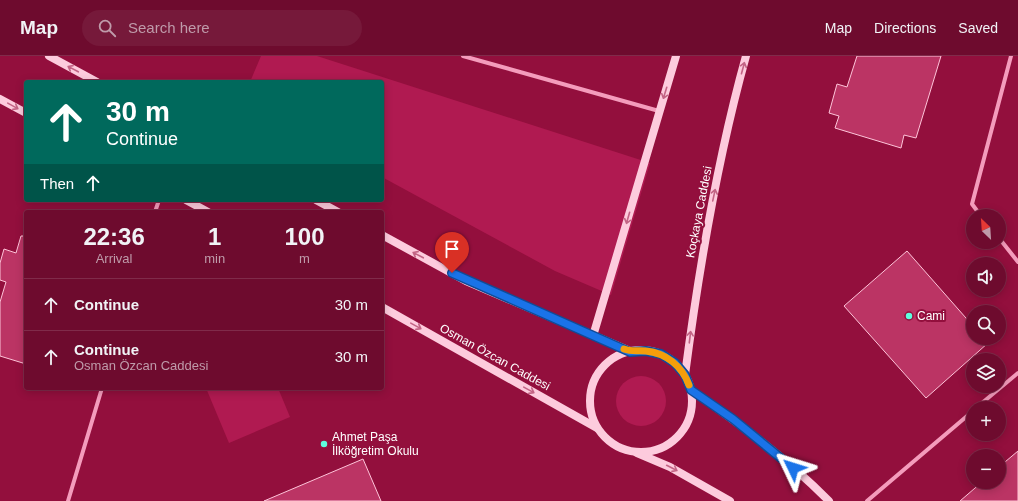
<!DOCTYPE html>
<html lang="en">
<head>
<meta charset="utf-8">
<style>
  body { margin:0; font-family:Helvetica,sans-serif; background:#76193a; color:#f1f3f6; height:100vh; display:flex; flex-direction:column; font-size:15px; white-space:nowrap }
  * { box-sizing:border-box; margin:0 }
  p { font-size:13px; color:#bf9baa }
  .icon { flex:none; width:22px; height:22px; fill:none; stroke:currentColor; stroke-width:2; stroke-linecap:round; stroke-linejoin:round }
  .map { position:relative; flex:1; overflow:hidden }
  .details { position:absolute; left:24px; top:154px; width:360px; height:180px; display:flex; flex-direction:column; background:#6e0b2e; border-radius:4px; box-shadow:0 2px 10px #0003,0 0 0 1px #802b4a }
  .details>* { flex:none }
  .hud { position:absolute; left:24px; top:24px; width:360px; height:122px; border-radius:4px; box-shadow:0 2px 10px #0003,0 0 0 1px #802b4a; background:#00695c; color:#fff; overflow:hidden }
  .needle { width:26px; rotate:335deg }
  .buttons { position:absolute; left:966px; top:153px; display:grid; gap:8px }
  .buttons a { display:grid; place-items:center; width:40px; height:40px; border-radius:50%; background:#6e0b2e; box-shadow:0 2px 10px #0003,0 0 0 1px #802b4a; font-size:20px }
  .pin { position:absolute; display:grid; place-items:center; width:34px; height:34px; color:#fff; margin:-41px -17px; border-radius:50% 50% 50% 0; rotate:-45deg; box-shadow:0 0 4px #0007 }
  .pin .icon { rotate:45deg }
  .me { position:absolute; width:44px; margin:-22px; rotate:311deg; stroke-linejoin:round; filter:drop-shadow(0 0 3px #0008) }
  .turn { display:flex; align-items:center; gap:14px; height:84px; padding:0 16px; font-size:18px }
  .turn .icon { width:52px; height:52px; stroke-width:2.5 }
  .turn b { display:block; font-size:28px; line-height:34px }
  .then { display:flex; align-items:center; height:38px; padding:0 16px; background:#0003; gap:8px; font-size:15px }
  .eta { display:flex; justify-content:space-evenly; align-items:center; height:68px; text-align:center }
  .eta b { font-size:24px; font-weight:700; line-height:28px }
  ul { padding:0; list-style:none }
  li { display:flex; align-items:center; gap:12px; height:52px; padding:0 16px; border-top:1px solid #802b4a }
  li div { flex:1 }
  li b { display:block; font-size:15px }
  li em { font-style:normal }
  header { display:flex; align-items:center; gap:24px; box-sizing:border-box; height:56px; padding:0 20px; background:#6e0b2e; border-bottom:1px solid #802b4a }
  header strong { font-size:19px }
  nav { display:flex; gap:22px; margin-inline-start:auto; font-size:14px }
  .search { width:280px; height:36px; background:#76193a; display:flex; align-items:center; gap:10px; box-sizing:border-box; padding:0 14px; border-radius:22px; color:#bf9baa; font-size:15px }
  .map>svg:first-child { display:block }
  .green { fill:#b01a51 }
  .building { fill:#bb3464; stroke:#fec4d9 }
  .lines { fill:none; stroke-linecap:round; stroke-linejoin:round }
  .street { stroke:#f49cbc; stroke-width:4 }
  .secondary { stroke:#fdcbdd; stroke-width:8 }
  .oneway { stroke:#c36485 }
  .route-casing { stroke:#114b97; stroke-width:10 }
  .route { stroke:#1a73e8; stroke-width:7 }
  .slow { stroke:#f59e0b; stroke-width:7 }
  .poi-dot { fill:#5effdf; stroke:#930f3d; stroke-width:1.5 }
  .labels { text-anchor:middle; dominant-baseline:central; stroke-width:4; stroke-linejoin:round; paint-order:stroke }
  .street-label { font-size:12px; fill:#fff; stroke:#930f3d }
  .poi-label { font-size:12px; fill:#fff; stroke:#930f3d; text-anchor:start }
</style>
</head>
<body>
<header>
<strong>Map</strong>
<div class="search"><svg class="icon" aria-label="search" viewBox="0 0 24 24"><circle cx="10" cy="10" r="6"/><path d="M15 15l6 6"/></svg>Search here</div>
<nav><a>Map</a><a>Directions</a><a>Saved</a></nav>
</header>
<div class="map">
<svg width="1018" height="445" viewBox="0 0 1018 445">
  <rect width="100%" height="100%" fill="#930f3d"/>
  <g class="green">
    <polygon points="261,0 317,0 650,107 611,239 555,215 382,121 382,26 250,26"/>
    <circle cx="641" cy="345" r="25"/>
    <polygon points="206,332 278,332 290,361 229,387"/>
  </g>
  <g class="building">
    <polygon points="857,0 941,0 916,82 904,79 901,92 835,72 839,60 829,57 837,28 847,31"/>
    <polygon points="21,180 26,180 26,308 0,300 0,246 6,226 0,224 0,207 4,193 16,197"/>
    <polygon points="907,195 973,270 973,282 983,282 988,287 926,342 844,250"/>
    <polygon points="1018,395 1018,445 960,445 982,426 999,426 999,411"/>
    <polygon points="363,403 381,445 264,445"/>
  </g>
  <g class="lines">
    <g class="street">
      <polyline points="463,0 659,55"/>
      <polyline points="155,156 159,144"/>
      <polyline points="981,160 972,148 1011,0"/>
      <polyline points="999,182 1018,206"/>
      <polyline points="976,352 1018,317"/>
      <polyline points="68,445 102,332"/>
      <polyline points="867,445 973,355"/>
    </g>
    <g class="secondary">
      <polyline points="49,0 97,26"/>
      <polyline points="0,43 26,57"/>
      <polyline points="186,144 208,156"/>
      <polyline points="316,144 338,156"/>
      <polyline points="382,179 466,225 630,295"/>
      <polyline points="382,251 597,372"/>
      <polyline points="593,280 676,0"/>
      <circle cx="641" cy="345" r="51"/>
      <path d="M685,319c14,-107 32,-215 61,-319"/>
      <path d="M691,334c49,34 96,69 138,111"/>
      <polyline points="637,397 670,411 730,445"/>
    </g>
  </g>
  <defs><path id="oneway-shaft" d="M-6 0H5M1.5-3L5.5 0L1.5 3" fill="none" stroke-width="1.6" stroke-linecap="round" stroke-linejoin="round"/></defs>
  <g class="oneway">
    <use href="#oneway-shaft" transform="translate(743 12) rotate(-75)"/>
    <use href="#oneway-shaft" transform="translate(73 13) rotate(-152)"/>
    <use href="#oneway-shaft" transform="translate(665 37) rotate(107)"/>
    <use href="#oneway-shaft" transform="translate(13 50) rotate(29)"/>
    <use href="#oneway-shaft" transform="translate(714 139) rotate(-78)"/>
    <use href="#oneway-shaft" transform="translate(628 162) rotate(106)"/>
    <use href="#oneway-shaft" transform="translate(418 199) rotate(-152)"/>
    <use href="#oneway-shaft" transform="translate(416 270) rotate(29)"/>
    <use href="#oneway-shaft" transform="translate(690 281) rotate(-83)"/>
    <use href="#oneway-shaft" transform="translate(529 334) rotate(29)"/>
    <use href="#oneway-shaft" transform="translate(672 412) rotate(27)"/>
  </g>
  <g class="lines">
    <g class="route-casing">
      <polyline id="route" points="452,217 630,296 646,295 661,298 675,307 685,319 691,334 733,363 793,412"/>
    </g>
    <use href="#route" class="route"/>
    <path class="slow" d="M624,293c8,3 14,1 22,2 20,2 36,15 43,34"/>
  </g>
  <g class="poi-dot">
    <circle cx="909" cy="260" r="4"/>
    <circle cx="324" cy="388" r="4"/>
  </g>
  <g class="labels">
    <g class="street-label">
      <text transform="translate(699 156) rotate(-79)">Koçkaya Caddesi</text>
      <text transform="translate(495 301) rotate(29)">Osman Özcan Caddesi</text>
    </g>
    <g class="poi-label">
      <text x="917" y="260">Cami</text>
      <text x="332" y="381">Ahmet Paşa<tspan x="332" dy="14">İlköğretim Okulu</tspan></text>
    </g>
  </g>
</svg>
<div class="buttons">
<a><svg class="needle" viewBox="-14 -14 28 28"><path d="M0-13l5 13h-10z" fill="#e53935"/><path d="M0 13l5-13h-10z" fill="#bf9baa"/></svg></a>
<a><svg class="icon" aria-label="sound" viewBox="0 0 24 24"><path d="M4 9h4l5-4v14l-5-4H4zM17 9q2 3 0 6"/></svg></a>
<a><svg class="icon" aria-label="search" viewBox="0 0 24 24"><circle cx="10" cy="10" r="6"/><path d="M15 15l6 6"/></svg></a>
<a><svg class="icon" aria-label="layers" viewBox="0 0 24 24"><path d="M12 4l9 5-9 5-9-5zM3 14l9 5 9-5"/></svg></a>
<a>+</a>
<a>−</a>
</div>
<div class="pin" style="left:452px;top:217px;background:#d93025"><svg class="icon" aria-label="arrive" viewBox="0 0 24 24"><path d="M6 21V4h12l-3 4 3 4H6"/></svg></div>
<svg class="me" style="left:793px;top:412px" viewBox="-20 -20 40 40"><path d="M0-17L14 15 0 8-14 15z" fill="#1a73e8" stroke="#fff" stroke-width="4"/></svg>
<div class="hud">
<div class="turn"><svg class="icon" aria-label="ahead" viewBox="0 0 24 24"><path d="M12 20V5M6 11l6-6 6 6"/></svg><div><b>30 m</b>Continue</div></div>
<div class="then">Then<svg class="icon" aria-label="ahead" viewBox="0 0 24 24"><path d="M12 20V5M6 11l6-6 6 6"/></svg></div>
</div>
<section class="details">
<div class="eta">
<div><b>22:36</b><p>Arrival</p></div>
<div><b>1</b><p>min</p></div>
<div><b>100</b><p>m</p></div>
</div>
<ul>
<li><svg class="icon" aria-label="ahead" viewBox="0 0 24 24"><path d="M12 20V5M6 11l6-6 6 6"/></svg><div><b>Continue</b></div><em>30 m</em></li>
<li><svg class="icon" aria-label="ahead" viewBox="0 0 24 24"><path d="M12 20V5M6 11l6-6 6 6"/></svg><div><b>Continue</b><p>Osman Özcan Caddesi</p></div><em>30 m</em></li>
</ul>
</section>
</div>
</body>
</html>
